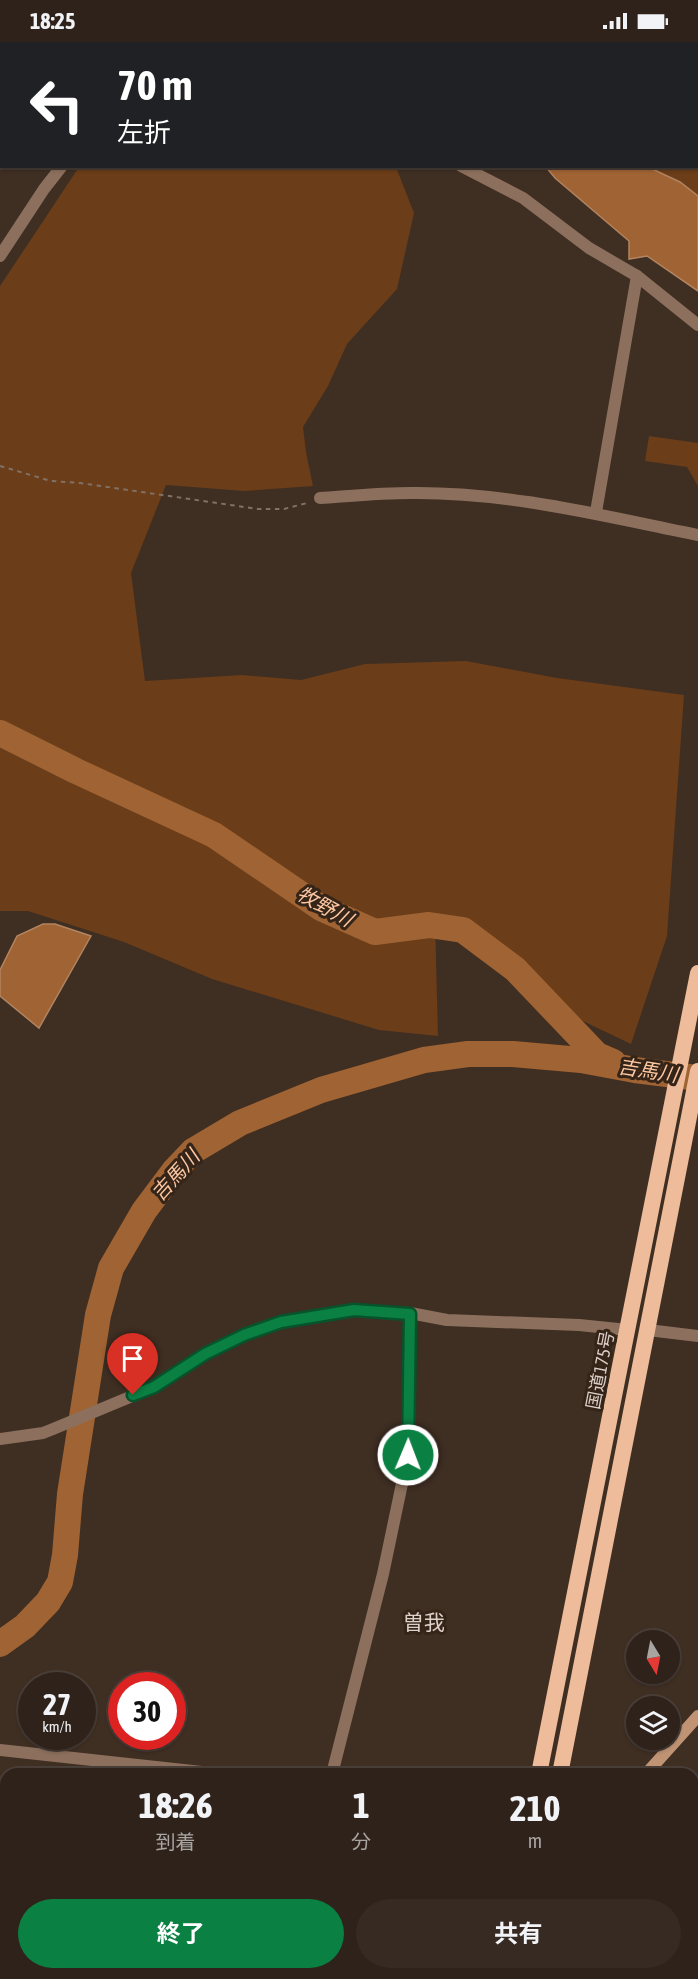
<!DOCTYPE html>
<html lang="ja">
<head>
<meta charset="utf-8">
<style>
  body { margin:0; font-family:"Asap Condensed","Noto Sans JP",sans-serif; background:#372a23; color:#f1f3f6; height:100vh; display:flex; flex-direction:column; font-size:22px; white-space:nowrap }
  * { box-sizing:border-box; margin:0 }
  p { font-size:20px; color:#a7a4a2 }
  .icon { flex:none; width:33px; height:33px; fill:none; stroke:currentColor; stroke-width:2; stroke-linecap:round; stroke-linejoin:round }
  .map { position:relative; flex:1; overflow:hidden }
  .side { position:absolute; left:0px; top:1726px; width:699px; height:212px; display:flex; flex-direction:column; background:#2f221a; border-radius:18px 18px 0 0; box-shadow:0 2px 4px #0004,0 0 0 2px #4a3f39 }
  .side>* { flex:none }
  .banner { position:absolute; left:0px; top:0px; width:699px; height:126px; box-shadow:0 2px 4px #0004,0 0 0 2px #4a3f39; background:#202124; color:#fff; overflow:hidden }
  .needle { width:39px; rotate:170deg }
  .controls { position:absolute; left:626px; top:1588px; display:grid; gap:12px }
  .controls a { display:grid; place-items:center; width:54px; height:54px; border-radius:50%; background:#2f221a; box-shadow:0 2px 4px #0004,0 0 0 2px #4a3f39; font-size:30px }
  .speed { position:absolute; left:18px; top:1630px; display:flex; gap:12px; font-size:30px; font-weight:700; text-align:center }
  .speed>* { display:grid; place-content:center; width:78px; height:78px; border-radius:50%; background:#2f221a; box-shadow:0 2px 4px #0004,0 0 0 2px #4a3f39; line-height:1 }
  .speed small { font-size:15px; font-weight:400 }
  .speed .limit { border:9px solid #d22; background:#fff; color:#111 }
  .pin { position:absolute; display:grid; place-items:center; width:51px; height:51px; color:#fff; margin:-62px -26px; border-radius:50% 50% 50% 0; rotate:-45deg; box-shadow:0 0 6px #0007 }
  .pin .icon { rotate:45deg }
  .me { position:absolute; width:66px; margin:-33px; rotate:1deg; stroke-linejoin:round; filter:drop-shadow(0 0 4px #0008) }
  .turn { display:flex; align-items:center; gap:21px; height:126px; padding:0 18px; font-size:27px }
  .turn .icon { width:78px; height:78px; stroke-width:2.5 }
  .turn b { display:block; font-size:42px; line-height:51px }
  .eta { display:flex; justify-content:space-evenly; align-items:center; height:102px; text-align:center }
  .eta b { font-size:36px; font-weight:700; line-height:42px }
  .button { display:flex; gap:12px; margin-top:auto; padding:12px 18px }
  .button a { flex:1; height:69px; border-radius:36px; background:#0b8043; color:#fff; font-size:24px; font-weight:700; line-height:69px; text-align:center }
  .button a+a { background:#372a23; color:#f1f3f6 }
  .status { display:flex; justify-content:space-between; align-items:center; height:42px; padding:0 30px; background:#2f221a; direction:ltr }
  .status svg { height:16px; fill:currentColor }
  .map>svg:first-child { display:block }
  .green { fill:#6b3d18 }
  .water { fill:#a06333; stroke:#b28460; stroke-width:1.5 }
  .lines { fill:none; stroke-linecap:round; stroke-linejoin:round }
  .river { stroke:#a06333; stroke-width:26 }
  .path { stroke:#807167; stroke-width:2; stroke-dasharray:4.5 4.5; stroke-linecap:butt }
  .minor { stroke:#8c705d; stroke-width:12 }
  .secondary { stroke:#bf9374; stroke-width:12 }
  .trunk { stroke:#eebc9a; stroke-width:16 }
  .route-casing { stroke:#07532c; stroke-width:15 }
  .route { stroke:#0b8043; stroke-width:10 }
  .labels { text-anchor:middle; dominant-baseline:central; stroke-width:6; stroke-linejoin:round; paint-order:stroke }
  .street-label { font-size:18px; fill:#dcd0c9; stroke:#352418 }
  .water-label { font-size:20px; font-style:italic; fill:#fdc7a2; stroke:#352418 }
  .quarter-label { font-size:21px; fill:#dcd0c9; stroke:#352418 }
</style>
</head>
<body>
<div class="status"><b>18:25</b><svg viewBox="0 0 49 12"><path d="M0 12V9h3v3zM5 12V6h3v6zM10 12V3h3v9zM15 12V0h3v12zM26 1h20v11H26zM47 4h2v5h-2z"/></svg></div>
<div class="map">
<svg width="698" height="1937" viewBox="0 0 698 1937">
  <rect width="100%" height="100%" fill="#3f2e22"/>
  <g class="green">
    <polygon points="496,0 698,0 698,154 680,140 648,125 698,124 698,2 496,2"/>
    <polygon points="79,125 396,125 414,171 397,247 347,302 328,344 303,385 306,410 313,444 244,449 166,443 131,531 145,639 242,633 301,638 365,622 466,619 557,636 684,653 667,894 631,1002 545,961 492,909 435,879 438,994 379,988 212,937 124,900 28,869 0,869 0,244"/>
    <polygon points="649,394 698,401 698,444 687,425 645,419"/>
  </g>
  <g class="water">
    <polygon points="167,0 449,0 167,2"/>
    <polygon points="546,125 648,125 680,140 698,154 698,249 647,214 629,217 629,199 555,136"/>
    <polygon points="43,882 55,882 91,894 39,986 0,954 0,928 17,894"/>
  </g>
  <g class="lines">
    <g class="river">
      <polyline points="0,691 76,729 214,793 321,866 375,890 429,883 463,888 515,927 597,1013 613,1020"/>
      <polyline points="0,1602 25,1584 48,1560 60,1540 65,1513 70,1452 98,1273 111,1226 144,1169 174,1129 193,1109 240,1081 321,1048 424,1018 468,1012 513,1012 581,1018 635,1028 698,1036"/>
    </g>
    <polyline class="path" points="0,424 51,439 80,441 258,467 284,467 307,461"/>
    <g class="minor">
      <polyline points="144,2 145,0"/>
      <polyline points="461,124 523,156 589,206 637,234 698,283"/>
      <polyline points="0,214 44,147 62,124"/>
      <path d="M320,456c30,-2 61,-5 92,-5 97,-1 191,23 286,42"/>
      <polyline points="596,470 637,234"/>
      <polyline points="648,1288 698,1294"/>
      <polyline points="0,1397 43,1391 53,1387 154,1345 205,1312 245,1293 281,1280 354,1268 410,1271 447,1278 579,1283 628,1288"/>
      <polyline points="0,1708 220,1732"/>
      <polyline points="332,1732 383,1532 408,1413 410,1271"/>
      <polyline points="283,1937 287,1932"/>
    </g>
    <g class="secondary">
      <polyline points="646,1732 698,1674"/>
      <polyline points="561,1937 563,1932"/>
    </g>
    <g class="trunk">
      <polyline points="539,1732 698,931"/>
      <polyline points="560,1732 698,1029"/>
      <polyline points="500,1937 501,1932"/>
      <polyline points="521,1937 522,1932"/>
    </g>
  </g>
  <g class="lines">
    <g class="route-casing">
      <polyline id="route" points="133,1353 154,1345 205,1312 244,1293 281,1280 354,1268 410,1272 408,1413"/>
    </g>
    <use href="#route" class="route"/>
  </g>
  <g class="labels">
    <g class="street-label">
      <text transform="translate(600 1328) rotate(-79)">国道175号</text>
    </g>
    <g class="water-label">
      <text transform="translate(325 864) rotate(29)">牧野川</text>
      <text transform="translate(648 1028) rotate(9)">吉馬川</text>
      <text transform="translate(175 1133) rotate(-48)">吉馬川</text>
    </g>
    <g class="quarter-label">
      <text x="424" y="1580">曽我</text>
    </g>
  </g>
</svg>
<div class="controls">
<a><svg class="needle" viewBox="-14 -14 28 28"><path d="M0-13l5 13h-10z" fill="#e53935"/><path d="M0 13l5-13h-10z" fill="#a7a4a2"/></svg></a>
<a><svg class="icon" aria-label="layers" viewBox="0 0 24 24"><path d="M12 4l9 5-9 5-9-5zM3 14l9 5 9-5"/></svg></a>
</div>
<div class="speed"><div>27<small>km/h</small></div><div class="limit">30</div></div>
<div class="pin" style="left:133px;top:1353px;background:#d93025"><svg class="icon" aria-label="arrive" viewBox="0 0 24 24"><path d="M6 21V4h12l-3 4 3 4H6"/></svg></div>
<svg class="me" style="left:408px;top:1413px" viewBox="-20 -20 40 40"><circle r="17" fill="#0b8043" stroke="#fff" stroke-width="3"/><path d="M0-11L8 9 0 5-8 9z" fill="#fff"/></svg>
<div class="banner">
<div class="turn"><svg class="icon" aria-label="left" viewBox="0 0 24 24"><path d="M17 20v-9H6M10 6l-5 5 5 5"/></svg><div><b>70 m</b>左折</div></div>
</div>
<section class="side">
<div class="eta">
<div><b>18:26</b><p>到着</p></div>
<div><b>1</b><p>分</p></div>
<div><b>210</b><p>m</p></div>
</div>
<div class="button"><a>終了</a><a>共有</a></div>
</section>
</div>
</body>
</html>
